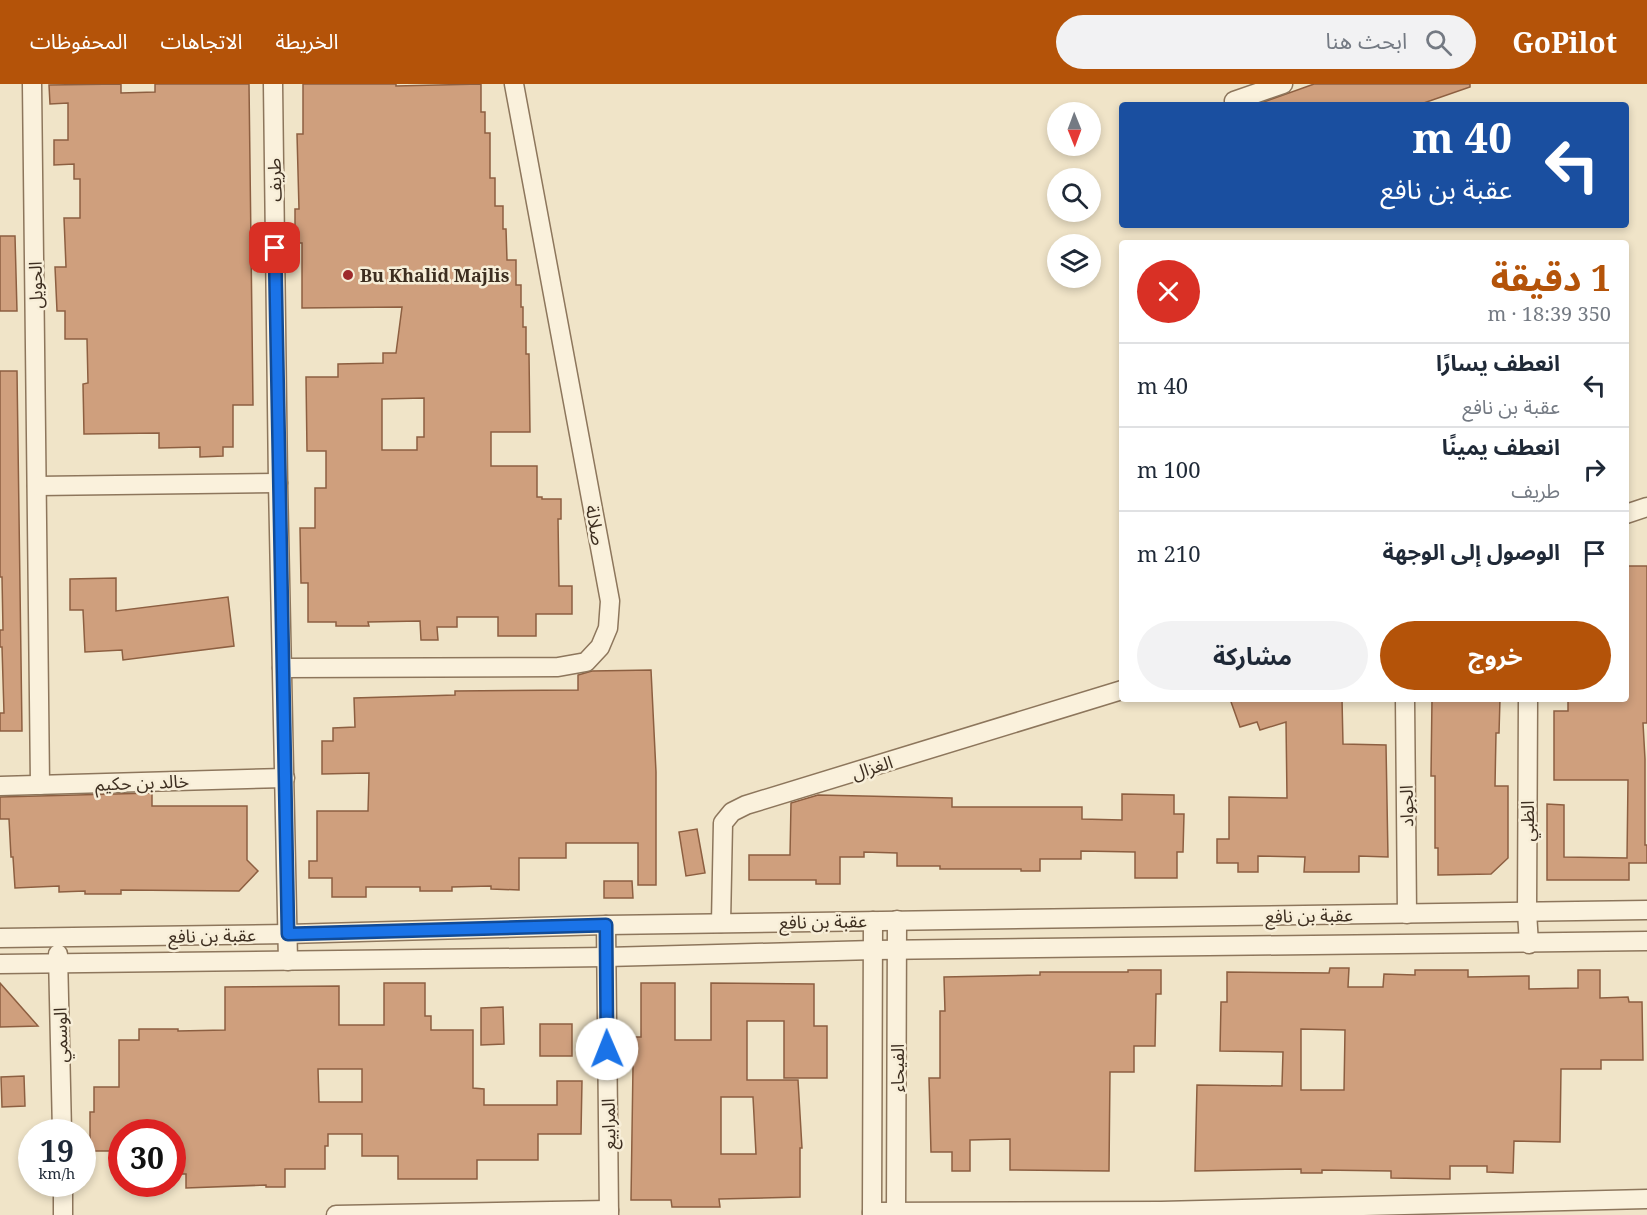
<!DOCTYPE html>
<html lang="ar">
<head>
<meta charset="utf-8">
<style>
  body { margin:0; font-family:"Noto Serif","Noto Sans Arabic",serif; background:#f2f2f3; color:#1f2937; direction:rtl; height:100vh; display:flex; flex-direction:column; font-size:22px; white-space:nowrap }
  * { box-sizing:border-box; margin:0 }
  p { font-size:20px; color:#747a83 }
  .icon { flex:none; width:33px; height:33px; fill:none; stroke:currentColor; stroke-width:2; stroke-linecap:round; stroke-linejoin:round }
  .map { position:relative; flex:1; overflow:hidden; direction:ltr }
  .drawer { position:absolute; left:1119px; top:156px; width:510px; height:462px; display:flex; flex-direction:column; background:#fff; border-radius:6px; box-shadow:0 3px 9px #0003; direction:rtl }
  .drawer>* { flex:none }
  .hud { position:absolute; left:1119px; top:18px; width:510px; height:126px; border-radius:6px; box-shadow:0 3px 9px #0003; direction:rtl; background:#1a4fa0; color:#fff; overflow:hidden }
  .needle { width:39px; rotate:179deg }
  .buttons { position:absolute; left:1047px; top:18px; display:grid; gap:12px }
  .buttons a { display:grid; place-items:center; width:54px; height:54px; border-radius:50%; background:#fff; box-shadow:0 3px 9px #0003; font-size:30px }
  .speed { position:absolute; left:18px; top:1035px; display:flex; gap:12px; font-size:30px; font-weight:700; text-align:center }
  .speed>* { display:grid; place-content:center; width:78px; height:78px; border-radius:50%; background:#fff; box-shadow:0 3px 9px #0003; line-height:1 }
  .speed small { font-size:15px; font-weight:400 }
  .speed .limit { border:9px solid #d22; background:#fff; color:#111 }
  .pin { position:absolute; display:grid; place-items:center; width:51px; height:51px; color:#fff; margin:-26px; border-radius:12px; box-shadow:0 3px 9px #0006 }
  .me { position:absolute; width:66px; margin:-33px; rotate:359deg; stroke-linejoin:round; filter:drop-shadow(0 0 4px #0008) }
  .turn { display:flex; align-items:center; gap:21px; height:126px; padding:0 18px; font-size:27px }
  .turn .icon { width:78px; height:78px; stroke-width:2.5 }
  .turn b { display:block; font-size:42px; line-height:51px }
  .round { display:grid; place-items:center; flex:none; width:63px; height:63px; border-radius:32px; background:#f2f2f3 }
  .head { display:flex; align-items:center; justify-content:space-between; height:102px; padding:0 18px }
  h1 { font-size:36px; font-weight:700; line-height:45px; color:#b45309 }
  .primary-button { display:flex; gap:12px; margin-top:auto; padding:12px 18px }
  .primary-button a { flex:1; height:69px; border-radius:36px; background:#b45309; color:#fff; font-size:24px; font-weight:700; line-height:69px; text-align:center }
  .primary-button a+a { background:#f2f2f3; color:#1f2937 }
  ul { padding:0; list-style:none }
  li { display:flex; align-items:center; gap:18px; height:84px; padding:0 18px; border-top:2px solid #e0e1e3 }
  li div { flex:1 }
  li b { display:block; font-size:22px }
  li em { font-style:normal }
  header { display:flex; align-items:center; gap:36px; box-sizing:border-box; height:84px; padding:0 30px; background:#b45309; color:#fff }
  header strong { font-size:28px }
  nav { display:flex; gap:33px; margin-inline-start:auto; font-size:21px }
  .search { width:420px; height:54px; background:#f2f2f3; display:flex; align-items:center; gap:15px; box-sizing:border-box; padding:0 21px; border-radius:33px; color:#747a83; font-size:22px }
  .map>svg:first-child { display:block }
  .building { fill:#cf9f7d; stroke:#8d5f41; stroke-width:1.5; fill-rule:evenodd }
  .lines { fill:none; stroke-linecap:round; stroke-linejoin:round }
  .minor-casing { stroke:#8d765c; stroke-width:21 }
  .minor { stroke:#faf1dc; stroke-width:18 }
  .route-casing { stroke:#114b97; stroke-width:15 }
  .route { stroke:#1a73e8; stroke-width:10 }
  .poi-dot { fill:#9e2a2b; stroke:#f7eed8; stroke-width:2 }
  .labels { text-anchor:middle; dominant-baseline:central; stroke-width:5; stroke-linejoin:round; paint-order:stroke }
  .street-label { font-size:18px; fill:#3d2e20; stroke:#f7eed8 }
  .poi-label { font-size:18px; font-weight:bold; fill:#3d2e20; stroke:#f7eed8; text-anchor:start }
</style>
</head>
<body>
<header>
<strong>GoPilot</strong>
<div class="search"><svg class="icon" aria-label="search" viewBox="0 0 24 24"><circle cx="10" cy="10" r="6"/><path d="M15 15l6 6"/></svg>ابحث هنا</div>
<nav><a>الخريطة</a><a>الاتجاهات</a><a>المحفوظات</a></nav>
</header>
<div class="map">
<svg width="1647" height="1131" viewBox="0 0 1647 1131">
  <rect width="100%" height="100%" fill="#f0e4c8"/>
  <g class="building">
    <polygon points="121,0 121,9 155,8 155,0 249,0 253,321 233,321 233,363 223,363 223,372 200,373 200,363 159,364 159,349 84,350 83,300 88,299 87,255 65,255 65,227 57,227 55,183 66,183 64,134 80,134 80,95 74,95 74,80 54,81 54,56 68,56 68,19 50,20 49,1"/>
    <path d="M303,0h93v2l85,-2v28h4v21h5v45h5v28h8v23h3l1,31h9v25h5v22h2v20h3v27h3l1,78h-39v34h46v31h5v2h19v20h-3l1,67h13v28h-36v22h-38v-19h-41v10h-20l1,13h-17l-1,-19 -52,1 1,4h-33v-4h-28v-39h-7l-1,-55h15v-40h11v-37h-19l-1,-74h32v-13l45,-1v-10h13l6,-46 -100,1v-65h-7v-34h4l-2,-75h6zM424,314v39h-7v13h-35v-51z"/>
    <polygon points="1314,0 1470,0 1470,3 1418,21 1262,21 1261,19"/>
    <polygon points="0,152 15,152 17,227 0,227"/>
    <polygon points="0,287 17,287 22,647 0,647 0,629 4,629 2,563 0,563 0,546 3,546 2,493 0,493"/>
    <polygon points="1626,482 1647,482 1647,639 1643,639 1645,675 1645,761 1647,761 1647,779 1629,779 1629,796 1547,796 1547,720 1564,721 1564,773 1627,774 1628,696 1554,696 1554,627 1568,627 1568,615 1626,615"/>
    <polygon points="116,494 116,527 228,513 234,562 123,576 122,566 85,568 83,526 70,526 70,495"/>
    <polygon points="651,586 656,688 656,801 638,801 638,759 566,759 566,774 519,774 519,806 491,805 491,802 452,803 452,807 420,807 420,803 366,803 366,813 332,813 332,794 309,794 309,777 317,777 317,727 368,727 369,689 322,690 322,657 333,657 333,644 355,643 354,614 455,611 455,607 578,606 578,591 592,587"/>
    <polygon points="1230,615 1342,615 1343,660 1386,661 1388,773 1359,772 1359,788 1304,788 1305,773 1258,772 1258,788 1238,788 1238,779 1217,779 1217,755 1229,755 1229,713 1287,714 1286,638 1260,646 1257,638 1240,643"/>
    <polygon points="1432,615 1500,615 1499,649 1496,649 1495,702 1508,702 1508,774 1491,790 1438,791 1438,764 1435,764 1435,692 1431,692"/>
    <polygon points="152,709 152,722 247,722 247,776 258,787 239,807 121,806 121,810 85,810 85,807 59,808 59,802 15,804 13,773 11,773 9,735 0,735 0,713"/>
    <polygon points="1122,710 1174,711 1174,730 1184,730 1183,768 1177,768 1177,794 1135,794 1135,768 1081,767 1081,775 1040,775 1040,787 1021,787 1021,785 940,785 940,782 897,782 897,769 864,768 864,773 840,773 840,800 816,800 816,796 749,796 749,771 790,771 791,719 818,711 952,714 952,723 1082,723 1082,735 1122,736"/>
    <polygon points="697,745 705,789 686,792 679,748"/>
    <polygon points="604,797 632,797 633,814 604,814"/>
    <path d="M1330,884h19l-1,19h35l1,-13 31,1v-5h53v7l61,-1v13l49,-1v-18h22v28l28,-1 1,5h13l1,58h-42v9h-40l-1,73 -46,-1 -1,32 -26,-1v-6h-37v13l-59,-1v-7l-69,-1v3h-21v-4l-106,2 2,-86 85,1 1,-34 -63,-1 1,-49h6v-30l102,1zM1301,945l44,1 -1,60h-43z"/>
    <polygon points="1128,886 1161,886 1161,910 1156,910 1155,962 1134,962 1134,988 1110,988 1109,1087 1010,1086 1010,1055 970,1056 970,1087 952,1087 952,1068 931,1068 929,994 940,994 940,927 945,927 944,893 1040,891 1040,888 1128,888"/>
    <polygon points="0,899 38,942 0,943"/>
    <path d="M384,899h41v33h6v14h42v58l11,1v16h73v-24h25l-1,53h-43v26h-61v19h-79v-23h-36v-22h-34v12h-3v23h-40v18h-19v-2l-80,3v-14h-14v-42h-50v19h-32v-39h4v-25h25v-47h20v-11h39v2l47,-1v-43l114,-1v39h45zM318,985h44v33h-43z"/>
    <path d="M641,899h34v57h36v-57l103,1v42h13v52h-43v-57h-37v59h51l4,68h-2v49l-81,2 1,8h-48l-1,-7h-40l2,-134h-12v-29h20zM721,1013h32l3,57h-35z"/>
    <polygon points="503,923 504,960 481,961 481,924"/>
    <rect x="540" y="940" width="32" height="32"/>
    <polygon points="24,992 25,1022 2,1023 1,993"/>
  </g>
  <g class="lines">
    <g class="minor-casing">
      <g id="minor">
        <polyline points="32,0 40,701"/>
        <polyline points="273,0 278,399 288,877"/>
        <polyline points="1234,17 1283,0"/>
        <polyline points="37,402 278,399"/>
        <polyline points="1626,430 1647,423"/>
        <polyline points="282,584 558,583 586,578 600,563 608,544 610,517 514,0"/>
        <polyline points="1405,615 1407,830"/>
        <polyline points="1528,615 1527,828 1529,860"/>
        <polyline points="0,702 285,694"/>
        <polyline points="721,839 723,739 732,728 746,721 1122,606"/>
        <polyline points="606,841 609,1131"/>
        <polyline points="0,854 288,850 606,841 1647,826"/>
        <polyline points="58,870 62,1048"/>
        <polyline points="0,880 606,873 874,866 1647,857"/>
        <polyline points="63,1100 63,1131"/>
        <polyline points="872,1128 1161,1127 1647,1115"/>
        <polyline points="336,1131 609,1126"/>
        <polyline points="872,1131 873,837"/>
        <polyline points="896,1131 897,836"/>
      </g>
    </g>
    <use href="#minor" class="minor"/>
  </g>
  <g class="lines">
    <g class="route-casing">
      <polyline id="route" points="275,164 288,850 606,841 607,965"/>
    </g>
    <use href="#route" class="route"/>
  </g>
  <circle class="poi-dot" cx="348" cy="191" r="6"/>
  <g class="labels">
    <g class="street-label">
      <text transform="translate(274 96) rotate(-91)">طريف</text>
      <text transform="translate(35 201) rotate(-91)">الحويل</text>
      <text transform="translate(596 441) rotate(80)">صلالة</text>
      <text transform="translate(872 683) rotate(-17)">الغزال</text>
      <text transform="translate(142 698) rotate(-2)">خالد بن حكيم</text>
      <text transform="translate(1406 722) rotate(-91)">الجواد</text>
      <text transform="translate(1527 737) rotate(-90)">الظبي</text>
      <text transform="translate(1309 831) rotate(-1)">عقبة بن نافع</text>
      <text transform="translate(823 837) rotate(-1)">عقبة بن نافع</text>
      <text transform="translate(212 851) rotate(-1)">عقبة بن نافع</text>
      <text transform="translate(60 951) rotate(-91)">الوسمي</text>
      <text transform="translate(897 984) rotate(-90)">الفيحاء</text>
      <text transform="translate(608 1040) rotate(-91)">المرابيع</text>
    </g>
    <g class="poi-label">
      <text x="360" y="191">Bu Khalid Majlis</text>
    </g>
  </g>
</svg>
<div class="buttons">
<a><svg class="needle" viewBox="-14 -14 28 28"><path d="M0-13l5 13h-10z" fill="#e53935"/><path d="M0 13l5-13h-10z" fill="#747a83"/></svg></a>
<a><svg class="icon" aria-label="search" viewBox="0 0 24 24"><circle cx="10" cy="10" r="6"/><path d="M15 15l6 6"/></svg></a>
<a><svg class="icon" aria-label="layers" viewBox="0 0 24 24"><path d="M12 4l9 5-9 5-9-5zM3 14l9 5 9-5"/></svg></a>
</div>
<div class="speed"><div>19<small>km/h</small></div><div class="limit">30</div></div>
<div class="pin" style="left:275px;top:164px;background:#d93025"><svg class="icon" aria-label="arrive" viewBox="0 0 24 24"><path d="M6 21V4h12l-3 4 3 4H6"/></svg></div>
<svg class="me" style="left:607px;top:965px" viewBox="-20 -20 40 40"><circle r="19" fill="#fff"/><path d="M0-13L10 11 0 6-10 11z" fill="#1a73e8"/></svg>
<div class="hud">
<div class="turn"><svg class="icon" aria-label="left" viewBox="0 0 24 24"><path d="M17 20v-9H6M10 6l-5 5 5 5"/></svg><div><b>40 m</b>عقبة بن نافع</div></div>
</div>
<section class="drawer">
<div class="head"><div><h1>1 دقيقة</h1><p>350 m · 18:39</p></div><a class="round" style="background:#d93025;color:#fff"><svg class="icon" aria-label="close" viewBox="0 0 24 24"><path d="M6 6l12 12M18 6L6 18"/></svg></a></div>
<ul>
<li><svg class="icon" aria-label="left" viewBox="0 0 24 24"><path d="M17 20v-9H6M10 6l-5 5 5 5"/></svg><div><b>انعطف يسارًا</b><p>عقبة بن نافع</p></div><em>40 m</em></li>
<li><svg class="icon" aria-label="right" viewBox="0 0 24 24"><path d="M7 20v-9h11M14 6l5 5-5 5"/></svg><div><b>انعطف يمينًا</b><p>طريف</p></div><em>100 m</em></li>
<li><svg class="icon" aria-label="arrive" viewBox="0 0 24 24"><path d="M6 21V4h12l-3 4 3 4H6"/></svg><div><b>الوصول إلى الوجهة</b></div><em>210 m</em></li>
</ul>
<div class="primary-button"><a>خروج</a><a>مشاركة</a></div>
</section>
</div>
</body>
</html>
